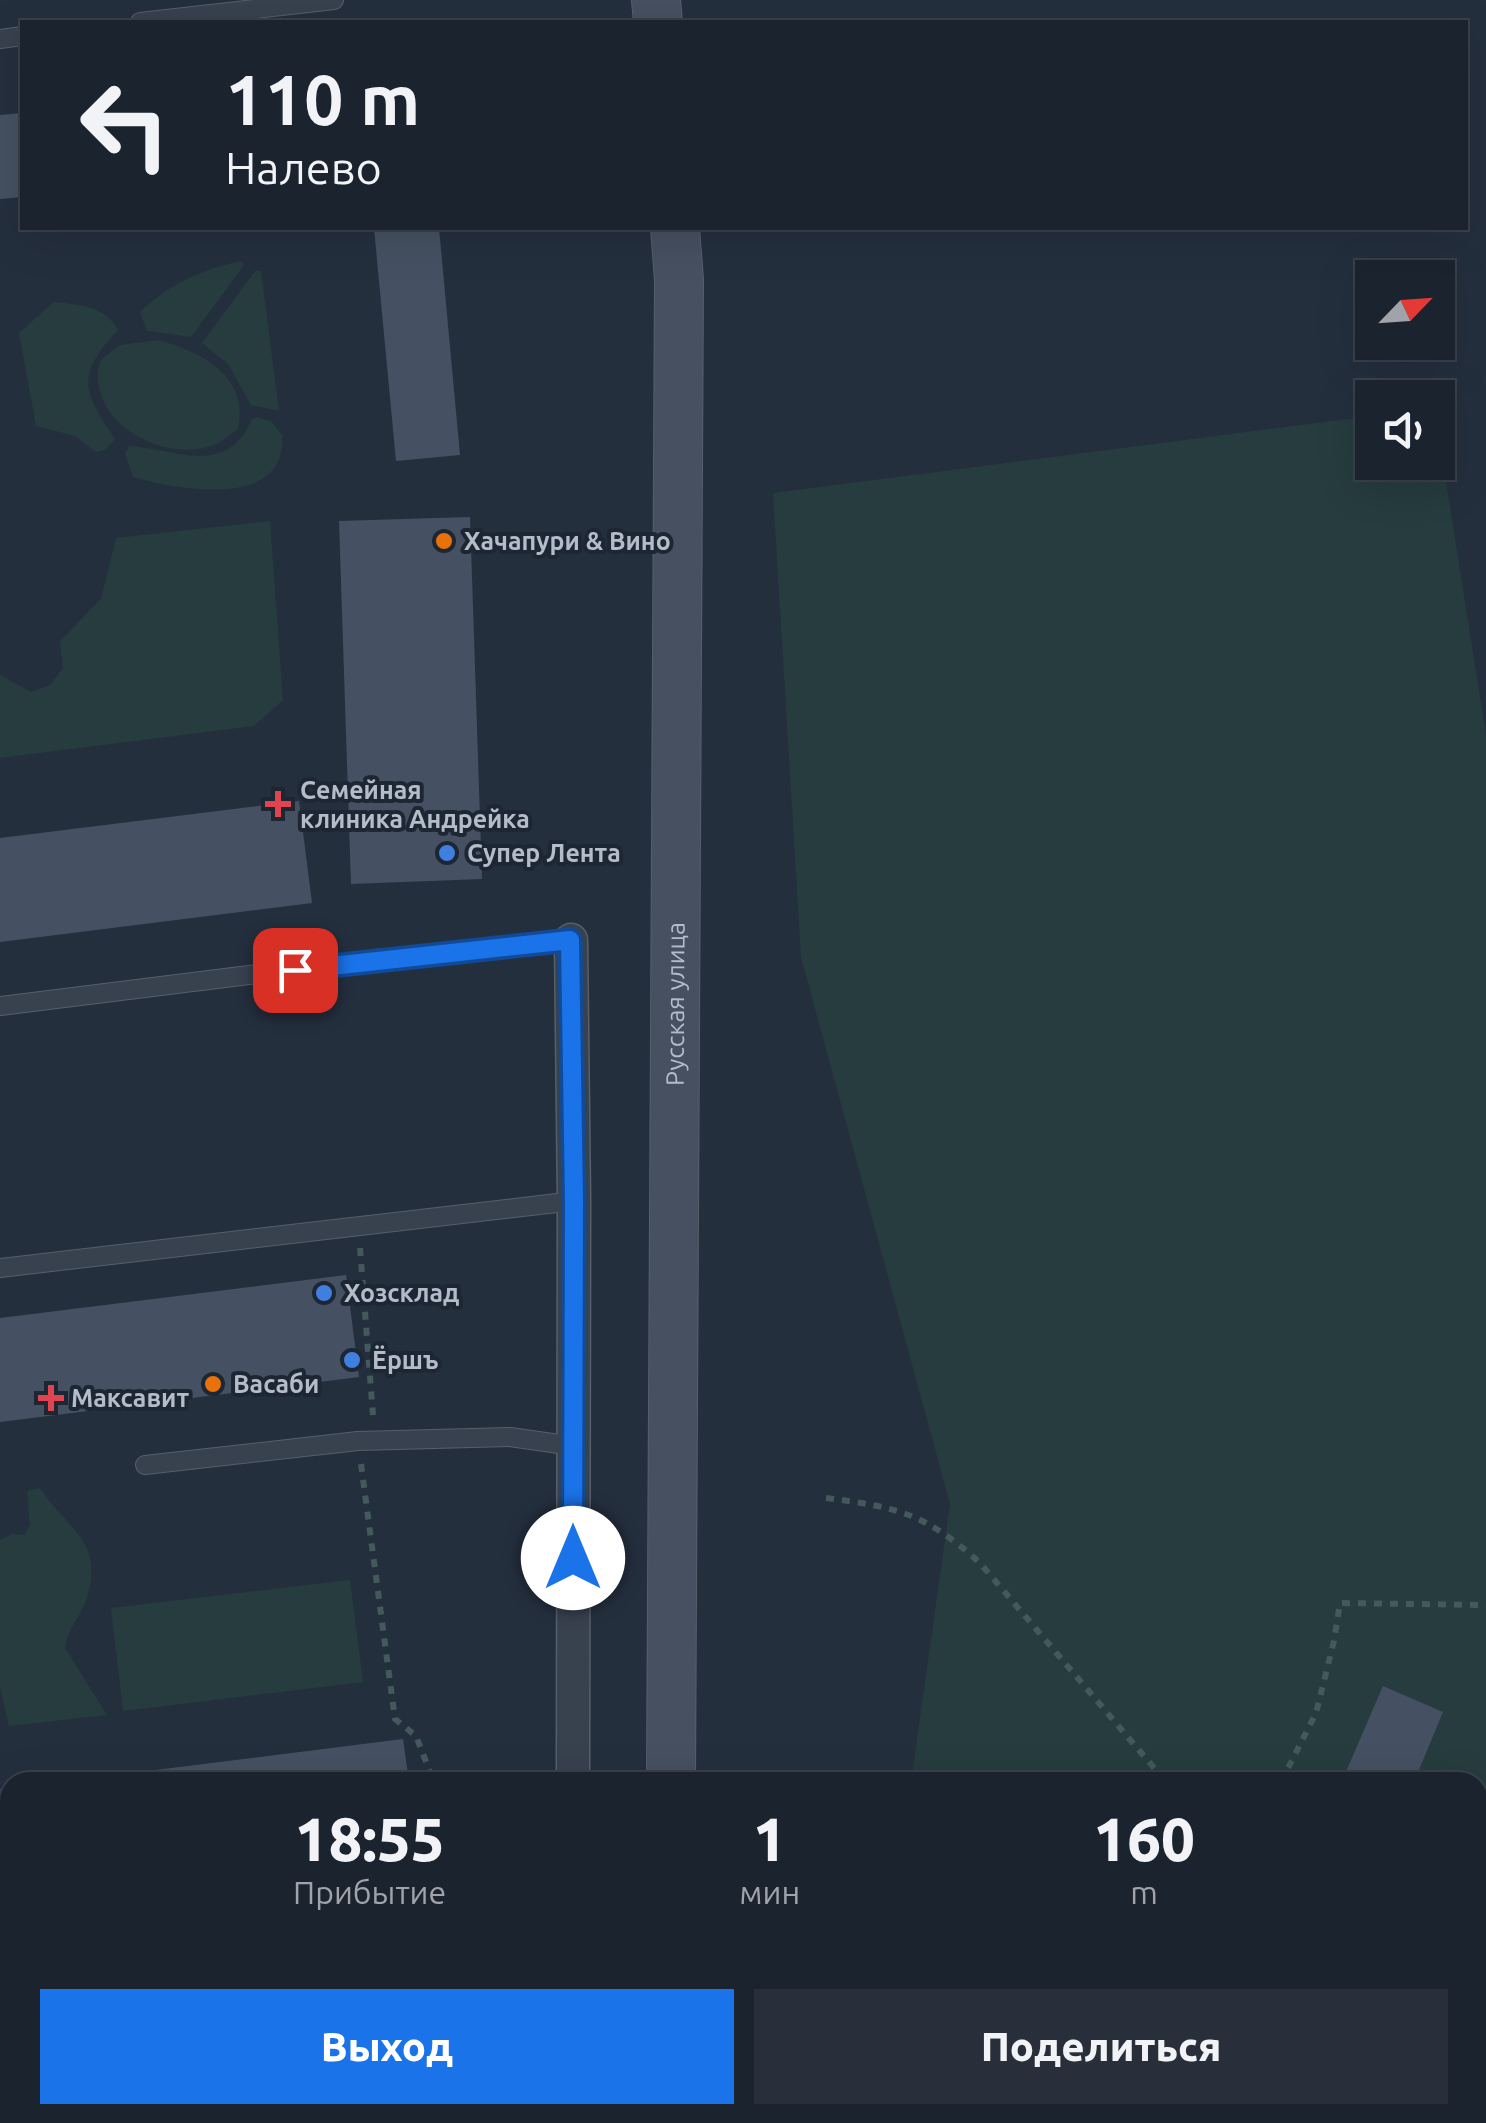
<!DOCTYPE html>
<html lang="ru">
<head>
<meta charset="utf-8">
<style>
  body { margin:0; font-family:Ubuntu,sans-serif; background:#282f3a; color:#f1f3f6; height:100vh; display:flex; flex-direction:column; font-size:38px; white-space:nowrap }
  * { box-sizing:border-box; margin:0 }
  p { font-size:32px; color:#a0a4aa }
  .icon { flex:none; width:55px; height:55px; fill:none; stroke:currentColor; stroke-width:2; stroke-linecap:round; stroke-linejoin:round }
  .map { position:relative; flex:1; overflow:hidden }
  .drawer { position:absolute; left:0px; top:1772px; width:1488px; height:352px; display:flex; flex-direction:column; background:#1b232e; border-radius:30px 30px 0 0; box-shadow:0 10px 40px #0002,0 0 0 2px #39404a }
  .drawer>* { flex:none }
  .guide { position:absolute; left:20px; top:20px; width:1448px; height:210px; border-radius:0px; box-shadow:0 10px 40px #0002,0 0 0 2px #39404a; background:#1b232e; color:#f1f3f6; overflow:hidden }
  .needle { width:65px; rotate:65deg }
  .tools { position:absolute; left:1355px; top:260px; display:grid; gap:20px }
  .tools a { display:grid; place-items:center; width:100px; height:100px; border-radius:0px; background:#1b232e; box-shadow:0 10px 40px #0002,0 0 0 2px #39404a; font-size:50px }
  .pin { position:absolute; display:grid; place-items:center; width:85px; height:85px; color:#fff; margin:-42px; border-radius:20px; box-shadow:0 5px 15px #0006 }
  .me { position:absolute; width:110px; margin:-55px; rotate:0deg; stroke-linejoin:round; filter:drop-shadow(0 0 8px #0008) }
  .turn { display:flex; align-items:center; gap:35px; height:210px; padding:0 40px; font-size:45px }
  .turn .icon { width:130px; height:130px; stroke-width:2.5 }
  .turn b { display:block; font-size:70px; line-height:85px }
  .eta { display:flex; justify-content:space-evenly; align-items:center; height:170px; text-align:center }
  .eta b { font-size:60px; font-weight:800; line-height:70px }
  .primary-button { display:flex; gap:20px; margin-top:auto; padding:20px 40px }
  .primary-button a { flex:1; height:115px; border-radius:0px; background:#1a73e8; color:#fff; font-size:40px; font-weight:800; line-height:115px; text-align:center }
  .primary-button a+a { background:#282f3a; color:#f1f3f6 }
  .map>svg:first-child { display:block }
  .green { fill:#263c3f }
  .building { fill:#455162 }
  .lines { fill:none; stroke-linecap:round; stroke-linejoin:round }
  .lane-casing { stroke:#565f6c; stroke-width:20 }
  .street-casing { stroke:#565f6c; stroke-width:35 }
  .secondary-casing { stroke:#565f6c; stroke-width:50 }
  .path { stroke:#44595c; stroke-width:6; stroke-dasharray:8 8; stroke-linecap:butt }
  .lane { stroke:#38414e; stroke-width:18 }
  .street { stroke:#38414e; stroke-width:32 }
  .secondary { stroke:#465061; stroke-width:48 }
  .route-casing { stroke:#114b97; stroke-width:25 }
  .route { stroke:#1a73e8; stroke-width:18 }
  .food-dot { fill:#e8710a; stroke:#1d2633; stroke-width:4 }
  .health-dot { fill:#e0444e; stroke:#1d2633; stroke-width:4 }
  .shop-dot { fill:#3f7fe0; stroke:#1d2633; stroke-width:4 }
  .labels { text-anchor:middle; dominant-baseline:central; stroke-width:8; stroke-linejoin:round; paint-order:stroke }
  .poi-label { font-size:25px; font-weight:bold; fill:#b4bcc9; stroke:#1d2633; text-anchor:start }
  .street-label { font-size:25px; fill:#b4bcc9; stroke:#1d2633 }
</style>
</head>
<body>
<div class="map">
<svg width="1486" height="2123" viewBox="0 0 1486 2123">
  <rect width="100%" height="100%" fill="#242f3e"/>
  <g class="green">
    <path d="M240,261l4,4 -53,72 -44,-6 -7,-19c29,-28 61,-42 100,-51z"/>
    <polygon points="255,271 261,271 279,411 251,405 228,364 202,343"/>
    <path d="M54,302c26,3 50,3 64,28 -42,45 -36,60 -3,109l-10,11 -9,2 -21,-16 -39,-10 -17,-93z"/>
    <path d="M159,340c42,12 91,36 79,89 -9,6 -17,14 -27,17 -52,17 -126,-27 -111,-85l20,-16z"/>
    <polygon points="1372,416 1372,462 1438,462 1438,431 1486,735 1486,2123 845,2123 846,2115 1478,2115 1478,1782 911,1782 950,1504 801,957 773,493"/>
    <path d="M257,417l15,5 10,13c6,75 -104,55 -149,42l-8,-23 4,-8c47,2 97,33 123,-27z"/>
    <polygon points="270,521 283,700 254,726 0,758 0,675 31,692 50,685 63,668 60,641 101,599 116,538"/>
    <path d="M40,1488c25,40 65,52 47,109 -6,19 -19,30 -22,51l42,67 -98,11 -9,-39v-147l12,-6 12,1 6,-10 -3,-34z"/>
    <polygon points="350,1580 363,1682 123,1711 111,1608"/>
  </g>
  <g class="building">
    <polygon points="22,113 22,197 0,199 0,115"/>
    <polygon points="374,228 439,228 460,455 396,461"/>
    <polygon points="470,517 482,879 351,884 339,521"/>
    <polygon points="299,801 312,903 0,942 0,838"/>
    <polygon points="346,1275 359,1377 0,1422 0,1318"/>
    <polygon points="1383,1686 1443,1712 1414,1782 1365,1782 1345,1774"/>
    <polygon points="403,1739 409,1782 75,1782 75,1780"/>
    <polygon points="10,1788 10,1891 0,1893 0,1789"/>
  </g>
  <g class="lines">
    <g class="lane-casing">
      <g id="lane">
        <polyline points="140,22 334,0"/>
        <polyline points="0,39 22,36"/>
        <polyline points="0,1006 385,958 571,940"/>
        <polyline points="0,1268 574,1201"/>
        <polyline points="145,1465 358,1441 510,1437 573,1446"/>
        <polyline points="10,1969 7,1979 10,2003"/>
        <polyline points="24,2115 25,2123"/>
        <polyline points="442,2123 445,2115"/>
      </g>
    </g>
    <g class="street-casing">
      <g id="street">
        <polyline points="571,940 574,1201 573,1782"/>
        <polyline points="571,2123 571,2115"/>
      </g>
    </g>
    <g class="secondary-casing">
      <g id="secondary">
        <polyline points="656,0 658,22"/>
        <path id="s1" d="M671,1782l8,-1502 -4,-52"/>
        <polyline points="668,2123 668,2115"/>
      </g>
    </g>
    <g class="path">
      <polyline points="360,1248 373,1415"/>
      <polyline points="361,1464 395,1719 416,1736 434,1782"/>
      <path d="M826,1498c72,9 100,16 154,65l186,219"/>
      <polyline points="1281,1782 1316,1713 1334,1641 1340,1603 1486,1605"/>
    </g>
    <use href="#lane" class="lane"/>
    <use href="#street" class="street"/>
    <use href="#secondary" class="secondary"/>
  </g>
  <g class="lines">
    <g class="route-casing">
      <polyline id="route" points="295,970 570,940 574,1201 573,1558"/>
    </g>
    <use href="#route" class="route"/>
  </g>
  <g class="food-dot">
    <circle cx="444" cy="541" r="10"/>
    <circle cx="213" cy="1384" r="10"/>
  </g>
  <g class="health-dot">
    <path d="M273 789h10v10h10v10h-10v10h-10v-10h-10v-10h10z"/>
    <path d="M46 1383h10v10h10v10h-10v10h-10v-10h-10v-10h10z"/>
  </g>
  <g class="shop-dot">
    <circle cx="447" cy="853" r="10"/>
    <circle cx="324" cy="1293" r="10"/>
    <circle cx="352" cy="1360" r="10"/>
  </g>
  <g class="labels">
    <g class="poi-label">
      <text x="464" y="541">Хачапури &amp; Вино</text>
      <text x="300" y="790">Семейная<tspan x="300" dy="29">клиника Андрейка</tspan></text>
      <text x="467" y="853">Супер Лента</text>
      <text x="344" y="1293">Хозсклад</text>
      <text x="372" y="1360">Ёршъ</text>
      <text x="233" y="1384">Васаби</text>
      <text x="71" y="1398">Максавит</text>
    </g>
    <g class="street-label">
      <text stroke="none"><textPath href="#s1" startOffset="778">Русская улица</textPath></text>
    </g>
  </g>
</svg>
<div class="tools">
<a><svg class="needle" viewBox="-14 -14 28 28"><path d="M0-13l5 13h-10z" fill="#e53935"/><path d="M0 13l5-13h-10z" fill="#a0a4aa"/></svg></a>
<a><svg class="icon" aria-label="sound" viewBox="0 0 24 24"><path d="M4 9h4l5-4v14l-5-4H4zM17 9q2 3 0 6"/></svg></a>
</div>
<div class="pin" style="left:295px;top:970px;background:#d93025"><svg class="icon" aria-label="arrive" viewBox="0 0 24 24"><path d="M6 21V4h12l-3 4 3 4H6"/></svg></div>
<svg class="me" style="left:573px;top:1558px" viewBox="-20 -20 40 40"><circle r="19" fill="#fff"/><path d="M0-13L10 11 0 6-10 11z" fill="#1a73e8"/></svg>
<div class="guide">
<div class="turn"><svg class="icon" aria-label="left" viewBox="0 0 24 24"><path d="M17 20v-9H6M10 6l-5 5 5 5"/></svg><div><b>110 m</b>Налево</div></div>
</div>
<section class="drawer">
<div class="eta">
<div><b>18:55</b><p>Прибытие</p></div>
<div><b>1</b><p>мин</p></div>
<div><b>160</b><p>m</p></div>
</div>
<div class="primary-button"><a>Выход</a><a>Поделиться</a></div>
</section>
</div>
</body>
</html>
